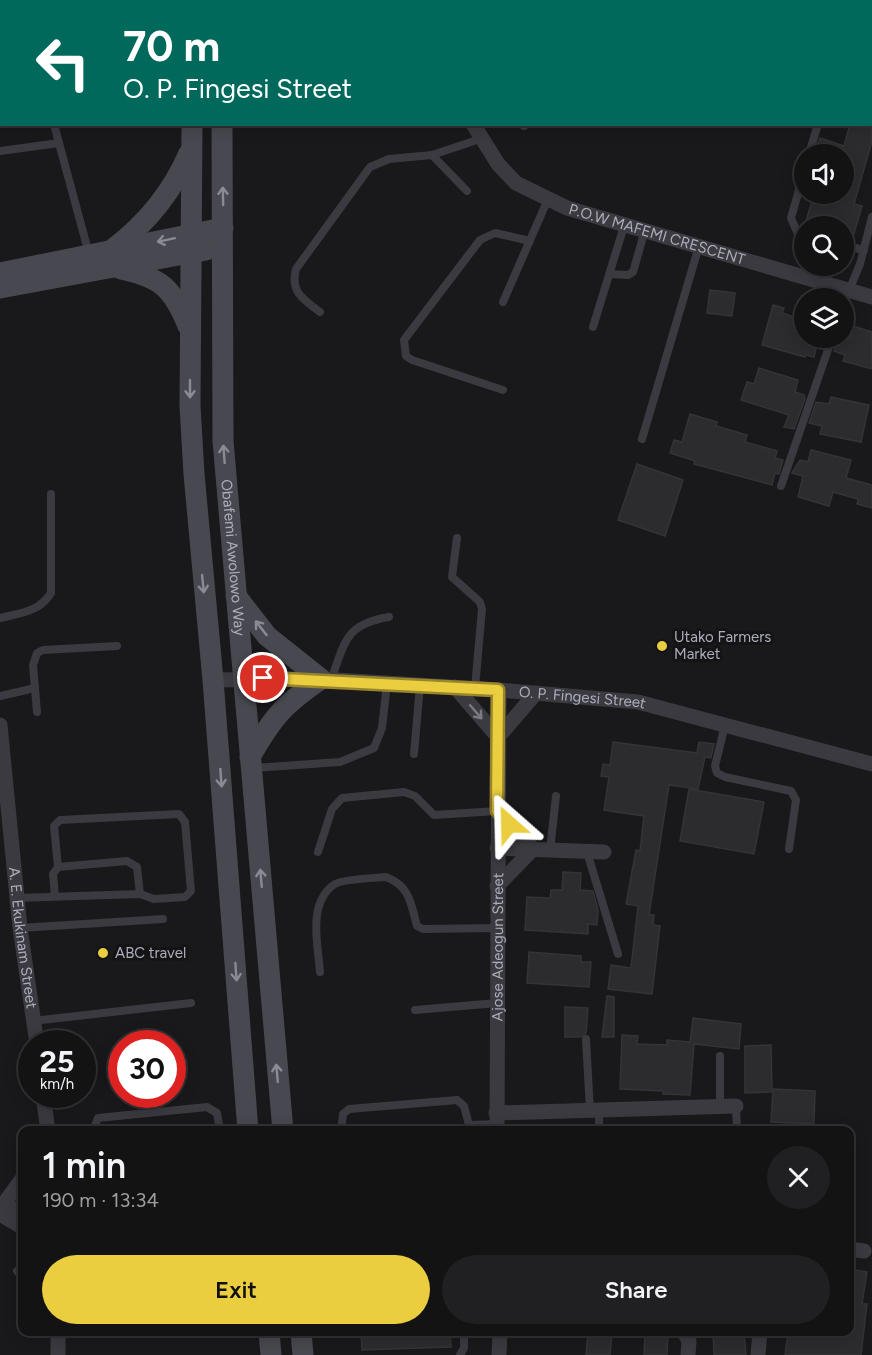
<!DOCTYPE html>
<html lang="en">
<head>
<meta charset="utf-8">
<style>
  body { margin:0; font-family:Figtree,sans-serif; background:#202022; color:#f1f3f6; height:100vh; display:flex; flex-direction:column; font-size:22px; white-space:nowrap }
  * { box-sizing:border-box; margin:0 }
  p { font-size:20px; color:#9d9ea0 }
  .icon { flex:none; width:33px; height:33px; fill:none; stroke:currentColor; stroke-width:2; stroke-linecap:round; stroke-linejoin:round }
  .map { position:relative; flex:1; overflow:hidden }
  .side { position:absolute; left:18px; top:1126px; width:836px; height:210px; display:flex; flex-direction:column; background:#131314; border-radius:12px; box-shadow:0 3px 15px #0003,0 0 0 2px #323234 }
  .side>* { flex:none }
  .hud { position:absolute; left:0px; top:0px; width:873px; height:126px; box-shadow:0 3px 15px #0003,0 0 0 2px #323234; background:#00695c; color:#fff; overflow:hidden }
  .fabs { position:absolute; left:794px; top:144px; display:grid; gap:12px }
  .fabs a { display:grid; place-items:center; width:60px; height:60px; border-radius:50%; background:#131314; box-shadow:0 3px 15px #0003,0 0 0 2px #323234; font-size:30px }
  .speed { position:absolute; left:18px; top:1030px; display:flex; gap:12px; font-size:30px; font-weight:700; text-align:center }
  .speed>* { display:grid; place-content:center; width:78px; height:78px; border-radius:50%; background:#131314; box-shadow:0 3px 15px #0003,0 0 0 2px #323234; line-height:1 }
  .speed small { font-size:15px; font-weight:400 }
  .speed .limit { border:9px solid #d22; background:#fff; color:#111 }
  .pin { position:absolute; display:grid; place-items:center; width:51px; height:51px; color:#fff; margin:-26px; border:3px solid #fff; border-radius:50%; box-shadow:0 2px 6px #0007 }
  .me { position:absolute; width:66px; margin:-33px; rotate:335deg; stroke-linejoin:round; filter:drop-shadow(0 0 4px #0008) }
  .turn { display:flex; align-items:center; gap:21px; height:126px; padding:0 24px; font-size:27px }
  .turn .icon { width:78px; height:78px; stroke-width:2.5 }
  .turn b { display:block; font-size:42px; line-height:51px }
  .round { display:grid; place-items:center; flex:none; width:63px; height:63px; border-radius:32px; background:#202022 }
  .head { display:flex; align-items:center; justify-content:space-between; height:102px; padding:0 24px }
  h1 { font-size:36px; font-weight:600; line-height:45px }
  .action { display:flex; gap:12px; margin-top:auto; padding:12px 24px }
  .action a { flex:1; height:69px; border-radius:36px; background:#ebce40; color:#111; font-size:24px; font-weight:600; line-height:69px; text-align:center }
  .action a+a { background:#202022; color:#f1f3f6 }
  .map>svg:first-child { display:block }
  .building { fill:#2c2c2f; stroke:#343337; stroke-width:1.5 }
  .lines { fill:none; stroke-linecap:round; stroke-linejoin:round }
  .service { stroke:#3a3a40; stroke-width:8 }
  .minor { stroke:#3a3a40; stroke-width:15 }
  .tertiary { stroke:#3a3a40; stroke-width:20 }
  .secondary { stroke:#484950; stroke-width:21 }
  .oneway { stroke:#898b95 }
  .oneway2 { stroke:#797a83 }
  .route-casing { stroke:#99862a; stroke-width:15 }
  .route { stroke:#ebce40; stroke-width:10 }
  .poi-dot { fill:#ebce40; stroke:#141416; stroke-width:2 }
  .labels { text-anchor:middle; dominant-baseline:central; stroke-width:6; stroke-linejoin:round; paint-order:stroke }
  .street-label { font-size:15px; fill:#acaeba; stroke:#141416 }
  .poi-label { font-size:15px; fill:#acaeba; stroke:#141416; text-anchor:start }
</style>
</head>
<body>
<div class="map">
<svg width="872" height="1355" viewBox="0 0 872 1355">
  <rect width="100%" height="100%" fill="#19191b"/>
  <g class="building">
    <polygon points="850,124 872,124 872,141 854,204 862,206 853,237 843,235 843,226 805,224 814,194 827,196 828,194 843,194 843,154 815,154 820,138 844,146"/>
    <polygon points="710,290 735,293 732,316 707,313"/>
    <polygon points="773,305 784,308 782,313 804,320 804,338 826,338 822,348 816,348 814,357 806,355 805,357 762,345"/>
    <polygon points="853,326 872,332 872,369 843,361 845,355 834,351 838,338 850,338"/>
    <polygon points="759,368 798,380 795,392 804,395 805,399 794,429 784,427 789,415 741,400 747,382 754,384"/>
    <polygon points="831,397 869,405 861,442 820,434 822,426 809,423 816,402 829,404"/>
    <polygon points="690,414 717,422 716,426 747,435 745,442 777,451 775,458 783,460 779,474 775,473 772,485 694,464 695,461 670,453 674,440 682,442"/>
    <polygon points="811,450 851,460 846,478 872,485 872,508 857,504 858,499 833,492 829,506 798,497 803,476 792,473 800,460 808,462"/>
    <polygon points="637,464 683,480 665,536 618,520"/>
    <polygon points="613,742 697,753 699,742 714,744 711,758 705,757 698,789 669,785 649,915 654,915 653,925 660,926 652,994 608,989 611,965 631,968 638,906 626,904 636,850 640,851 644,816 604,810 609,777 601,776 603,764 610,765"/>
    <polygon points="689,789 764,802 754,854 680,841"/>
    <polygon points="563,872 581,873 580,890 593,891 598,910 597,925 588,924 588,934 525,930 527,897 550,898 551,890 562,890"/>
    <polygon points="529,952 581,956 581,962 591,962 589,987 527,983"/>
    <polygon points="607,996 614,997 614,1037 602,1037"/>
    <polygon points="565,1007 588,1008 586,1033 580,1037 565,1037"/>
    <polygon points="693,1018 741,1024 739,1049 694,1044 690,1095 663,1094 664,1091 620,1089 622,1035 638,1036 637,1044 667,1045 667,1040 690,1042"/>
    <polygon points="771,1045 772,1092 745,1093 745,1046"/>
    <polygon points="773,1089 815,1091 814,1124 771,1122"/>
    <polygon points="849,1269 867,1272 862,1304 867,1304 861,1355 785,1355 788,1332 849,1332"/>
    <polygon points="361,1332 450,1332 451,1347 362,1350"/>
    <polygon points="645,1332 668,1332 667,1355 644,1355"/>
    <polygon points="713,1332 744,1332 746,1355 714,1355"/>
    <polygon points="588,1333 612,1334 610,1355 586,1355"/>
  </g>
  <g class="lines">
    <g class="service">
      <polyline points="671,0 677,0"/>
      <polyline points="0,1 5,2"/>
      <polyline points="561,2 563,0"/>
      <polyline points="0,112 2,112"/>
      <polyline points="524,126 524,124"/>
      <polyline points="59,143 89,254"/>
      <polyline points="0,151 59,143 54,124"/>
      <polyline points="809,154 818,124"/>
      <polyline points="432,155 467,191"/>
      <polyline points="804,172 791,218 798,234 804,235"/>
      <polyline points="843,245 864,250"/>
      <polyline points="609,274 628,275 633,272 645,230"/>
      <polyline points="503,302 548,199"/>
      <polyline points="843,305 860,264 872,217"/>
      <path d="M320,312c-17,-13 -30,-20 -24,-43l74,-102 19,-8 43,-4 48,-16"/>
      <polyline points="593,327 624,226"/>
      <polyline points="503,390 412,360 406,356 404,340 480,240 495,233 530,241"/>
      <polyline points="642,439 699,246"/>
      <polyline points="781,486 832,338"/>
      <polyline points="457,538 452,577 480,602 482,609 475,688"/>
      <path d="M0,618c21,-5 39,-6 51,-25v-99"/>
      <path d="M331,680c14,-38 14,-56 58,-63"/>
      <polyline points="0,696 35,688"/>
      <polyline points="37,712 33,665 37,653 43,650 117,646"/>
      <polyline points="725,725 715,766 717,773 725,777 791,791 796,800 789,849"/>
      <polyline points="414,754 420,685"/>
      <polyline points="253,768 340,762 374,748 382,728 387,683"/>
      <polyline points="550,850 556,796"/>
      <polyline points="318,852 332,809 342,798 404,792 415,796 434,815 497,811"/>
      <polyline points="587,852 618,954"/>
      <polyline points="55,896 53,874 58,867 127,861 137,867 140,894"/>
      <polyline points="17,898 140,894 154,899 185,897 191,891 185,822 179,814 60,820 54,826 58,867"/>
      <polyline points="20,928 163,919"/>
      <path d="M320,972c-2,-27 -13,-70 15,-88 8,-5 40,-6 51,-7 24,9 25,27 31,49l6,3 74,-1"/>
      <polyline points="415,1010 497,1003"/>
      <polyline points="33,1021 191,1003"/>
      <polyline points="586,1039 590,1111"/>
      <polyline points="720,1056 720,1106"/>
      <polyline points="736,1106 737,1131"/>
      <polyline points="599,1110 599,1131"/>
      <polyline points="93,1131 98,1118 207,1107 217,1113 220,1131"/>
      <polyline points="341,1131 343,1114 349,1109 457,1100 464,1106 469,1125 497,1124"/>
      <polyline points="17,1271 22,1277"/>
      <polyline points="460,1355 464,1348 464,1332"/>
    </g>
    <g class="minor">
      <polyline points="486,2 487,0"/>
      <path id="s1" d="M473,124l25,40 18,19 51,25 305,89"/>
      <path id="s2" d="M213,680l108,-1 178,11 139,12 234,62"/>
      <polyline points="455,687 498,737 536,693"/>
      <path id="s3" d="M0,725l20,203 17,116"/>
      <polyline points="497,848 604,852"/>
      <polyline points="497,886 533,849 497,811"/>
      <polyline points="43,1095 48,1131"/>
      <polyline points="496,1113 736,1106"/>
      <path id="s4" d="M497,1131l2,-441"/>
      <polyline points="0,1209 22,1179"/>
      <polyline points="0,1212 22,1208"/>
      <polyline points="0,1214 22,1227"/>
      <polyline points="849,1249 864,1251"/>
      <polyline points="684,1332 689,1341 688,1355"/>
      <polyline points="58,1355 58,1332"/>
      <polyline points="499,1355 500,1332"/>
      <polyline points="758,1355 760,1332"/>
    </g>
    <polyline class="tertiary" points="821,0 826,2"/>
    <g class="secondary">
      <polyline points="186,0 186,2"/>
      <polyline points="218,0 218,2"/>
      <polyline points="192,124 190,406 194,474 213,680 248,1131"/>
      <path id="s5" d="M222,124l1,317 60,690"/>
      <path d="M113,249c34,-26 59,-56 76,-96"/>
      <path d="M121,269c39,8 52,19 67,57"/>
      <polyline points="0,273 223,228"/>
      <polyline points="0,288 206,250"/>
      <path d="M236,596l31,40 54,43c-38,26 -48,38 -71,78"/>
      <polyline points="269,1332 271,1355"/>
      <polyline points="301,1332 303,1355"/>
    </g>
  </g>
  <defs><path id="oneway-shaft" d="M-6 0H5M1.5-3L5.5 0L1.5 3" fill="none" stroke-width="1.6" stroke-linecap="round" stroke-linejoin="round" transform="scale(1.5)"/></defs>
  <g class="oneway">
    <use href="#oneway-shaft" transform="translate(223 196) rotate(-91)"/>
    <use href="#oneway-shaft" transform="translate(166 240) rotate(168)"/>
    <use href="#oneway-shaft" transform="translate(190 389) rotate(90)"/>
    <use href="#oneway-shaft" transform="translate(224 454) rotate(-94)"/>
    <use href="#oneway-shaft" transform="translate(203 584) rotate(84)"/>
    <use href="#oneway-shaft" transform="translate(261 628) rotate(-128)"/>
    <use href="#oneway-shaft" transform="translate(221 778) rotate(86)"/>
    <use href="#oneway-shaft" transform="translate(261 878) rotate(-95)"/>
    <use href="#oneway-shaft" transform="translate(236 972) rotate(86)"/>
    <use href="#oneway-shaft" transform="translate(277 1073) rotate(-95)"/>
  </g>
  <use class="oneway2" href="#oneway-shaft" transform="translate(476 712) rotate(49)"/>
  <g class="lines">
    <g class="route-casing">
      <polyline id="route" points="263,678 498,690 497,811 509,824"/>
    </g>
    <use href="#route" class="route"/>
  </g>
  <g class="poi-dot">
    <circle cx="662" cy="646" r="6"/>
    <circle cx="103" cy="953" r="6"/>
  </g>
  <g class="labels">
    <g class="street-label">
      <text stroke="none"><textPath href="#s1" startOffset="224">P.O.W MAFEMI CRESCENT</textPath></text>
      <text stroke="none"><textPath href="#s5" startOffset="434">Obafemi Awolowo Way</textPath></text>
      <text stroke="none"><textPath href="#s2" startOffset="370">O. P. Fingesi Street</textPath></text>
      <text stroke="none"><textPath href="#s3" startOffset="214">A. E. Ekukinam Street</textPath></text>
      <text stroke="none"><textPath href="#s4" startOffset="184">Ajose Adeogun Street</textPath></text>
    </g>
    <g class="poi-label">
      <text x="674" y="637">Utako Farmers<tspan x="674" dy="17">Market</tspan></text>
      <text x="115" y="953">ABC travel</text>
    </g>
  </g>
</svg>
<div class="fabs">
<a><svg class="icon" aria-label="sound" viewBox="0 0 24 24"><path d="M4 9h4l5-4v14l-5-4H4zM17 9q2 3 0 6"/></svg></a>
<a><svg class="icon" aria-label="search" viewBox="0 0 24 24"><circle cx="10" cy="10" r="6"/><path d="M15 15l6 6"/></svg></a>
<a><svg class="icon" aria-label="layers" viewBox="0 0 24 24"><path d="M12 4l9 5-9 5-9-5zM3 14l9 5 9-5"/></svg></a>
</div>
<div class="speed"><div>25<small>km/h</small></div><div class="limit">30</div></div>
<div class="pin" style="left:263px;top:678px;background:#d93025"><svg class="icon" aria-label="arrive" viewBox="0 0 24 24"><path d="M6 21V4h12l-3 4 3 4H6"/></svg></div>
<svg class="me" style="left:509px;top:824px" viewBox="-20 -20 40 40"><path d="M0-17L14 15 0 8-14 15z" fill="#ebce40" stroke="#fff" stroke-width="4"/></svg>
<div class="hud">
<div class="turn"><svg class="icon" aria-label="left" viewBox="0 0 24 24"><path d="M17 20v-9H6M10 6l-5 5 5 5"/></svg><div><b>70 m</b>O. P. Fingesi Street</div></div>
</div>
<section class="side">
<div class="head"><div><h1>1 min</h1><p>190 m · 13:34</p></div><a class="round"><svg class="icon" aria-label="close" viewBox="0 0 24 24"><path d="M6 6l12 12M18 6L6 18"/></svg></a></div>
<div class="action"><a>Exit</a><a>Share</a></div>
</section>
</div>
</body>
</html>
